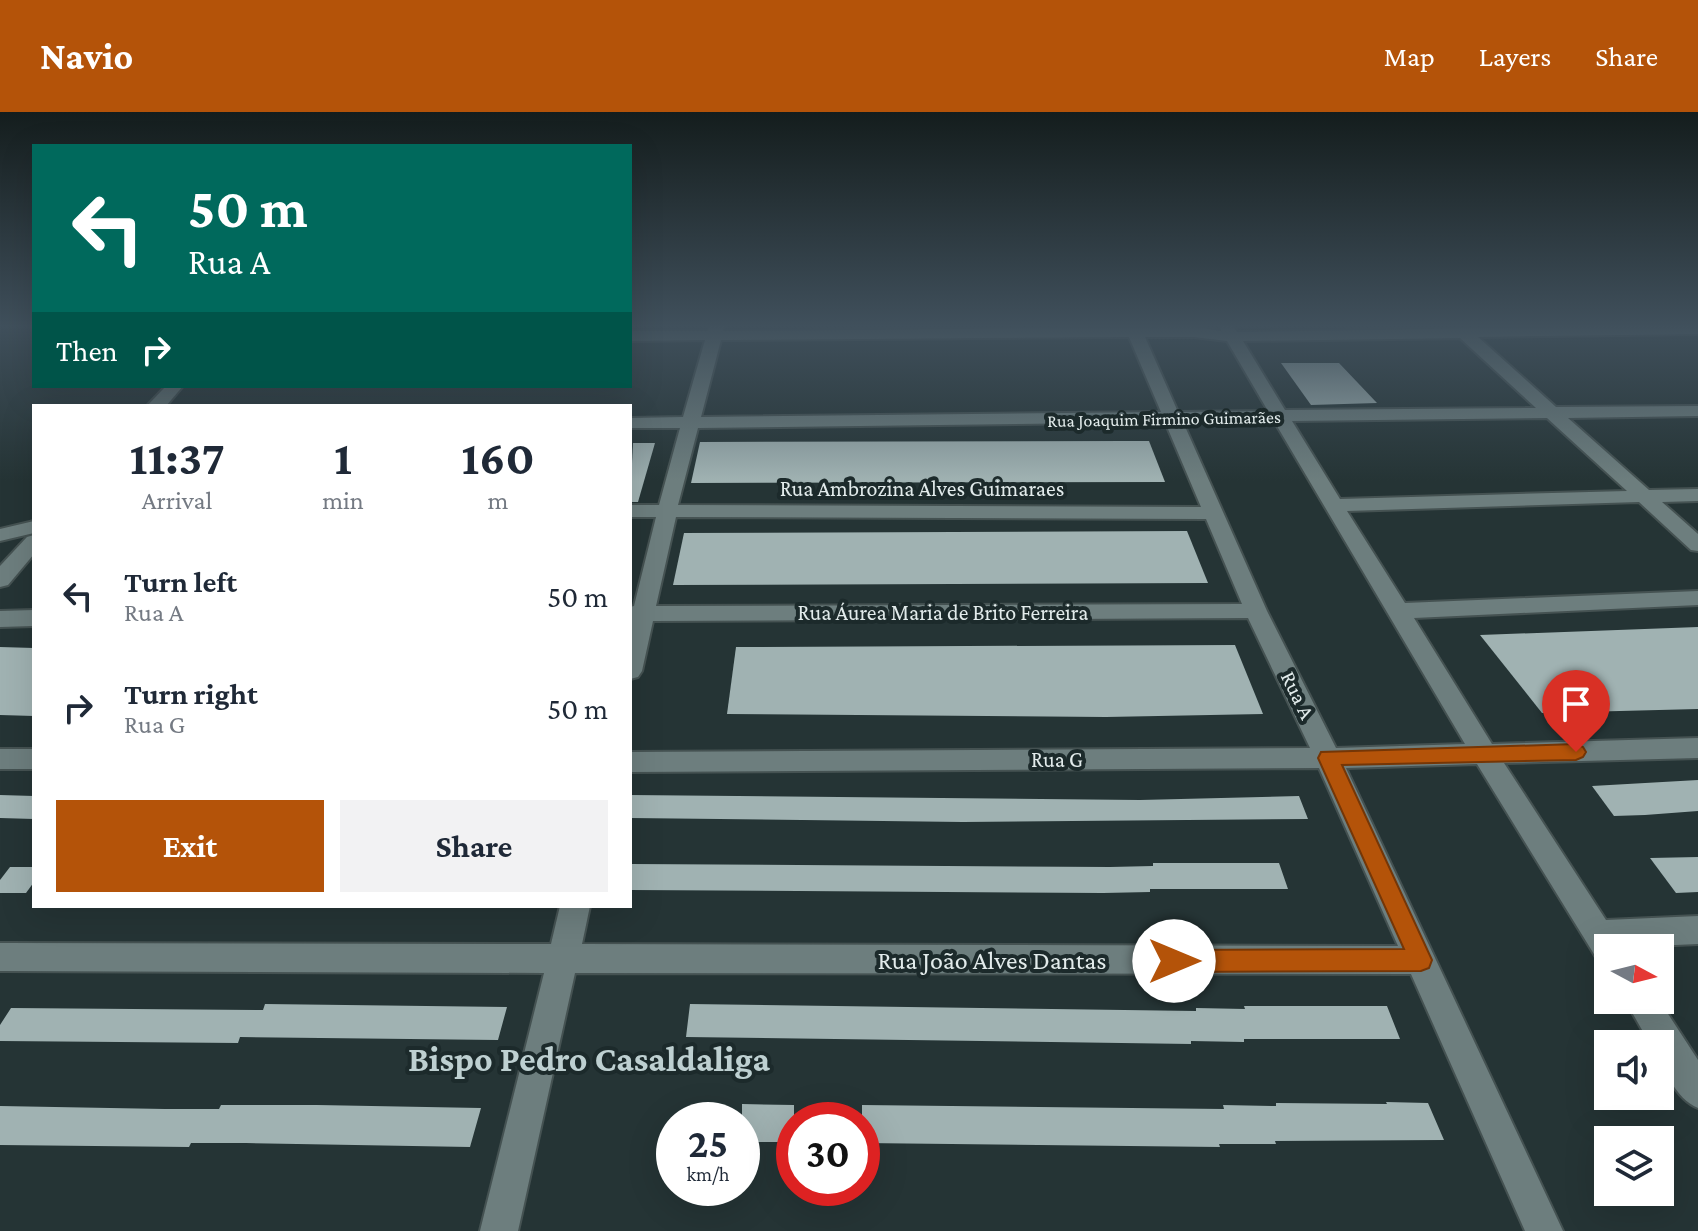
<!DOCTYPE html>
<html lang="en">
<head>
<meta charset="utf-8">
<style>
  body { margin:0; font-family:"Crimson Pro",serif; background:#f2f2f3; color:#1f2937; height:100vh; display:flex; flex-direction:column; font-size:30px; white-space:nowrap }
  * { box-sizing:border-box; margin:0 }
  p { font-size:26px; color:#747a83 }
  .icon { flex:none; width:44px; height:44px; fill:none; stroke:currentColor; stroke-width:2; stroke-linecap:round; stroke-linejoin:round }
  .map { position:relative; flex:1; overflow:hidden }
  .side { position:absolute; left:32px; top:292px; width:600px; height:504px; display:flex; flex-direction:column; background:#fff; border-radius:0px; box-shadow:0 8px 32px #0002 }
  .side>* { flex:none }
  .hud { position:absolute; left:32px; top:32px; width:600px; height:244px; border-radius:0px; box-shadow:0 8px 32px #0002; background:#00695c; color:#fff; overflow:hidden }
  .needle { width:52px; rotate:97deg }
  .tools { position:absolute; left:1594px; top:822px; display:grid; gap:16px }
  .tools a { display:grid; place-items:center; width:80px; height:80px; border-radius:0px; background:#fff; box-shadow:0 8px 32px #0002; font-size:40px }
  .speed { position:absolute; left:656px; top:990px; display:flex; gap:16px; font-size:40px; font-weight:700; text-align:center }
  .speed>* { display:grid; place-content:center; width:104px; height:104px; border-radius:50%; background:#fff; box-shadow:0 8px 32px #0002; line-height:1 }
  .speed small { font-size:20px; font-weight:400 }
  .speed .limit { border:12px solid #d22; background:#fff; color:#111 }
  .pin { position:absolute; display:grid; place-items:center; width:68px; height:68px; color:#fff; margin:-82px -34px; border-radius:50% 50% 50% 0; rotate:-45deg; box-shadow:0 0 8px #0007 }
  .pin .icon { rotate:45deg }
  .me { position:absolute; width:88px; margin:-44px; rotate:90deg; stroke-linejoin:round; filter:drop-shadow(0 0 6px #0008) }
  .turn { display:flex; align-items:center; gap:28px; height:168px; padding:0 24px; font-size:36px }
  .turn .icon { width:104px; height:104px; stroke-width:2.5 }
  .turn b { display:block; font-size:56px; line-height:68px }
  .then { display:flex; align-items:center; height:76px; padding:0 24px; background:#0003; gap:16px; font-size:30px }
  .eta { display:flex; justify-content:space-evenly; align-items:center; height:136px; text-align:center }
  .eta b { font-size:48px; font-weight:700; line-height:56px }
  .action { display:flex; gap:16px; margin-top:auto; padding:16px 24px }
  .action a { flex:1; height:92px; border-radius:0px; background:#b45309; color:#fff; font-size:32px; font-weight:700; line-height:92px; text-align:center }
  .action a+a { background:#f2f2f3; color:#1f2937 }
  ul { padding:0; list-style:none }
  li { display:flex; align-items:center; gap:24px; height:112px; padding:0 24px }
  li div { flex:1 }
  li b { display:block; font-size:30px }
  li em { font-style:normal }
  header { display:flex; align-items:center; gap:48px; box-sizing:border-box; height:112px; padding:0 40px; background:#b45309; color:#fff }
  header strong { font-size:38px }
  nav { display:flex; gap:44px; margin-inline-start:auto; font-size:28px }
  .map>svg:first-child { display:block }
  .building { fill:#a0b2b2 }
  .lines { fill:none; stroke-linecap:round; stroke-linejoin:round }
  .street-casing { stroke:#455252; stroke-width:4 }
  .street { fill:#6d7e7e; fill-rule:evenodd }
  .route { fill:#b45309; stroke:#753606; stroke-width:2 }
  .labels { text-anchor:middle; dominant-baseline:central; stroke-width:8; stroke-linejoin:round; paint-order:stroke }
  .far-street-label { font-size:18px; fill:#e2ebeb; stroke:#1c2a2b }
  .street-label { font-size:22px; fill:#e2ebeb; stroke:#1c2a2b }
  .near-street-label { font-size:26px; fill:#e2ebeb; stroke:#1c2a2b }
  .near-district-label { font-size:36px; font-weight:bold; fill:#bed0d1; stroke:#1c2a2b }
</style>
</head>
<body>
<header>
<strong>Navio</strong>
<nav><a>Map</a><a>Layers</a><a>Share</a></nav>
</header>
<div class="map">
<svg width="1698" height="1119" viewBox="0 0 1698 1119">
  <rect width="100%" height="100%" fill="#253435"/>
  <g class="building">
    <polygon points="1281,251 1339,251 1377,291 1311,293"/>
    <polygon points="1127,329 1149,329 1165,370 691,371 700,330"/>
    <polygon points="633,331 655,331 638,390 630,390"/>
    <polygon points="1187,419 1208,471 673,473 684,421"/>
    <polygon points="1698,515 1698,597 1542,601 1480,523"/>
    <polygon points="1235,533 1263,602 1106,605 727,602 736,535"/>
    <polygon points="0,535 34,536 34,604 0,603"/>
    <polygon points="1698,668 1698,699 1645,703 1614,704 1592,674"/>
    <polygon points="0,683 34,684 34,707 0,706"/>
    <polygon points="630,683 1140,688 1299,684 1308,707 963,710 630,706"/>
    <polygon points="1698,745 1698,780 1676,781 1650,746"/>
    <polygon points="1153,751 1279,751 1288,777 1150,777 1150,780 1103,781 630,778 630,752 1110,755 1153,754"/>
    <polygon points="10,755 34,755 34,770 26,781 0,781 0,768"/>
    <polygon points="265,892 507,895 498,928 240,925 238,931 0,929 0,913 11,896 263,898"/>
    <polygon points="690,892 1196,899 1196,896 1245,897 1244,894 1387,894 1400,927 1244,927 1244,930 1191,929 1191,932 686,925"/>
    <polygon points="1386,990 1428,991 1444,1028 1275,1029 1276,1032 1219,1032 1220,1035 862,1031 862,993 1224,997 1223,993 1276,994 1276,991 1387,992"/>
    <polygon points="742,992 794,993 794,1030 742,1030"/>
    <polygon points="221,993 317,993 481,996 470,1035 246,1031 191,1031 189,1035 0,1033 0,994 165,997 219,997"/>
  </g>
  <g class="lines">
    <g class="street-casing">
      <g id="street">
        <path d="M710,213h14l-1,6 471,-4 27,4 -1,-6h12l5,7 461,-7v9l-220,3 78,70 142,-1v10l-130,2 81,72 49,-1v12l-36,1 36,32v17l-7,-1 -52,-48 -292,9 58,92 293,-12v14l-284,13 78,126 206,-6v20l-194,5 102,157 92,-4v28l-90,4v15l-11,-4 -120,-195 -131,4 217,463h-38l-114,-257 -836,-1 -57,258h-38l64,-258 -544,-2v-28l551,1 9,-38h30l-8,38 816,2 -79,-178 -689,4v-20l680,-4 -62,-130 -595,3 -11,50 -4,6 -8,2v-72l4,-1 22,-89h-26v-12h29l21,-77h-50v-10l53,-1 22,-77 -75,1v-10h78zM1129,225l32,75 -460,5 20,-77zM1145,225h49l33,4 41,70 -90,1zM1460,226l76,70 -251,2 -42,-69zM1547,306l80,73 -287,8 -48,-78zM1274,309l191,323 -129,4 -69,-137 -84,-189zM1165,310l36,85 -523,-2 20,-77zM676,405l530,2 36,85 -586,2z"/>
        <polygon points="166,274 183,274 166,294 147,294"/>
        <polygon points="34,409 34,421 0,429 0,417"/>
        <polygon points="34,423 34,442 8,473 0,475 0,454 27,425"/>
        <polygon points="34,498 34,514 0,515 0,499"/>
        <rect x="0" y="637" width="34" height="20"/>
        <path d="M1625,888h34l39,60v48c-22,-9 -38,-41 -38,-64h-10z"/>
      </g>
    </g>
    <use href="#street" class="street"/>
  </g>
  <linearGradient id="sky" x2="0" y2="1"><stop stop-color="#141d1d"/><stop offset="0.58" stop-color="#40505c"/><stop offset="1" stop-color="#40505c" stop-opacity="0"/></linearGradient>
  <rect width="1698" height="369" fill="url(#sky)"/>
  <polygon class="route" points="1576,632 1583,635 1586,640 1583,645 1576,648 1342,653 1432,848 1429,856 1421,859 1174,860 1166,857 1162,849 1166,841 1174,838 1404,837 1318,646 1321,640"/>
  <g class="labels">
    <g class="far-street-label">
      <text transform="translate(1164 307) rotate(-1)">Rua Joaquim Firmino Guimarães</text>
    </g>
    <g class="street-label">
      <text x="922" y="376">Rua Ambrozina Alves Guimaraes</text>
      <text x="943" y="500">Rua Áurea Maria de Brito Ferreira</text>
      <text transform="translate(1298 583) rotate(64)">Rua A</text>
      <text x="1057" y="647">Rua G</text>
    </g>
    <g class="near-street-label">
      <text x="992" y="848">Rua João Alves Dantas</text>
    </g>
    <g class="near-district-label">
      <text x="589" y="947">Bispo Pedro Casaldaliga</text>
    </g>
  </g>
</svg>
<div class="tools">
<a><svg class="needle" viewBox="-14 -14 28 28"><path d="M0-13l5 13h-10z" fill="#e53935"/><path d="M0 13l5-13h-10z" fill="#747a83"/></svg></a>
<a><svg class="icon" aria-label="sound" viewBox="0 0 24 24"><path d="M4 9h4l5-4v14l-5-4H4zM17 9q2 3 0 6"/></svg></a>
<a><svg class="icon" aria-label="layers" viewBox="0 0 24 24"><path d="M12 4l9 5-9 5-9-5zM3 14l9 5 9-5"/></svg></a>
</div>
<div class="speed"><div>25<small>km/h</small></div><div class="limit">30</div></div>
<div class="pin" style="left:1576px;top:640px;background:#d93025"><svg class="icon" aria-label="arrive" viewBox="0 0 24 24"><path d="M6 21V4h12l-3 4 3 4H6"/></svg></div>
<svg class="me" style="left:1174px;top:849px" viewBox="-20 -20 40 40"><circle r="19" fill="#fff"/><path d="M0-13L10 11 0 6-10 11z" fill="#b45309"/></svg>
<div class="hud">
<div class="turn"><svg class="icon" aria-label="left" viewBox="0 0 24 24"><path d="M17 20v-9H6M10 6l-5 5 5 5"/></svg><div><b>50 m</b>Rua A</div></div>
<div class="then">Then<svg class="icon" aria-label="right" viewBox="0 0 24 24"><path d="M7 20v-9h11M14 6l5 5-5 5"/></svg></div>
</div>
<section class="side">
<div class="eta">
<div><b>11:37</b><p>Arrival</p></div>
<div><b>1</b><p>min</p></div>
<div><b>160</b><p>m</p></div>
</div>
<ul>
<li><svg class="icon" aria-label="left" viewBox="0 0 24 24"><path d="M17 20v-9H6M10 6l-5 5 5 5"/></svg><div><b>Turn left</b><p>Rua A</p></div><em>50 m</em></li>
<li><svg class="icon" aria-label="right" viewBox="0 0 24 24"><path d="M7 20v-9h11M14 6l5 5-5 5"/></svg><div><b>Turn right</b><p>Rua G</p></div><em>50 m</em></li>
</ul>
<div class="action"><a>Exit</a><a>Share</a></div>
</section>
</div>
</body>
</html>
